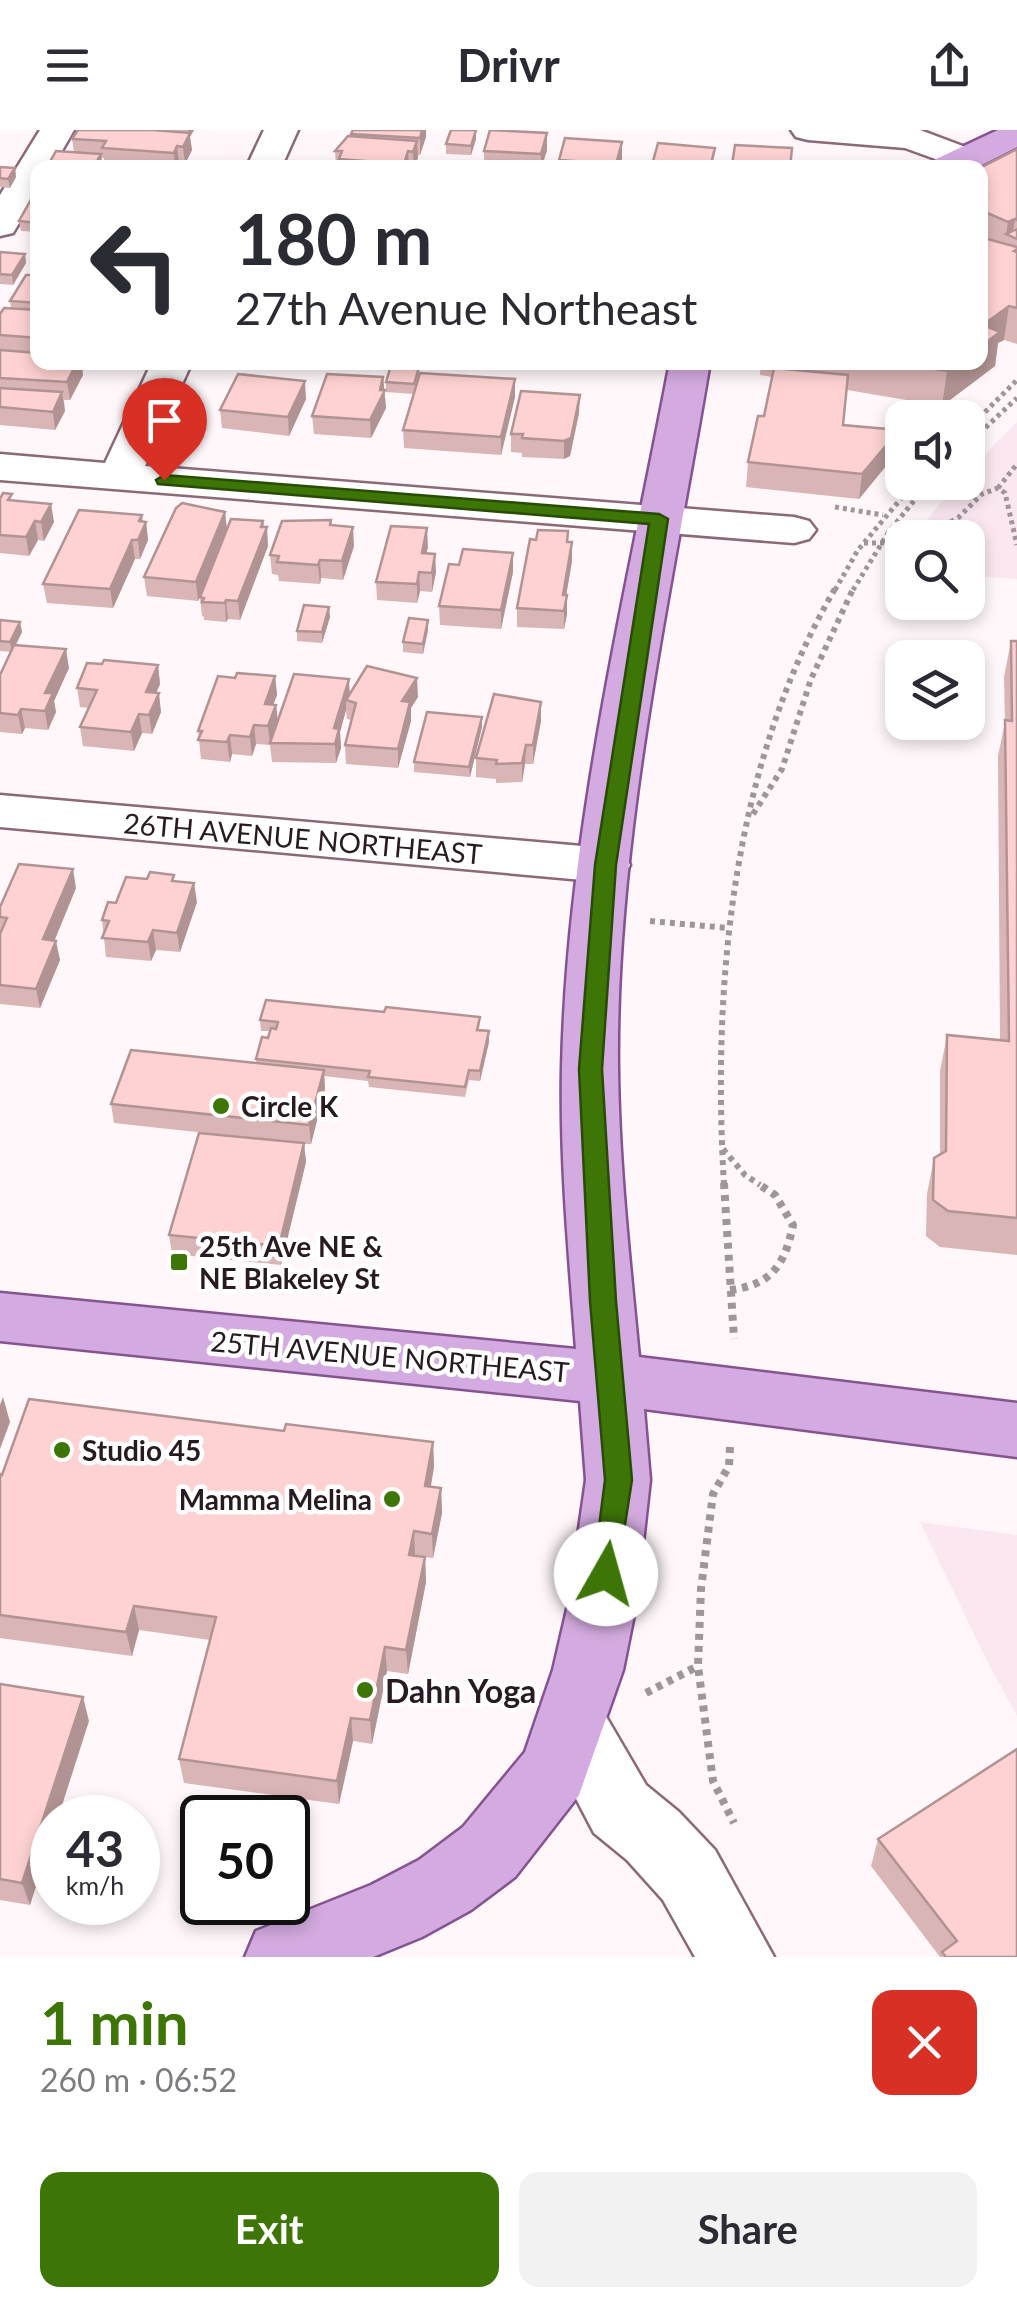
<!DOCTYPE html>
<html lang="en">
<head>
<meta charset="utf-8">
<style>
  body { margin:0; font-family:Lato,sans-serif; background:#f2f2f3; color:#2b2b33; height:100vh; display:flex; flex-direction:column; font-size:38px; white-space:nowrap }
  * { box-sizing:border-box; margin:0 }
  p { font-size:32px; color:#7c7c81 }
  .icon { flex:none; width:55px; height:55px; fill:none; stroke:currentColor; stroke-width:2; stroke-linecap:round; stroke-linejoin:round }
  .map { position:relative; height:1827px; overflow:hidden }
  .drawer { display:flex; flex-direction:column; background:#fff; flex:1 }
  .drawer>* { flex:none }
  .banner { position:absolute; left:30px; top:30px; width:958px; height:210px; border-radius:20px; box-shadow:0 5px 15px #0003; background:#fff; color:#2b2b33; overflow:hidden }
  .buttons { position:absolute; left:885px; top:270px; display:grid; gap:20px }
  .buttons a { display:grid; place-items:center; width:100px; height:100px; border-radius:20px; background:#fff; box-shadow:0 5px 15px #0003; font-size:50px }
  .speed { position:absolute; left:30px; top:1665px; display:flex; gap:20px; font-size:50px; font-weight:700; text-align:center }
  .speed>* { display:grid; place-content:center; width:130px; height:130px; border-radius:50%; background:#fff; box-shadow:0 5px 15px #0003; line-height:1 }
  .speed small { font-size:25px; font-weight:400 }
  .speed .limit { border:5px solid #111; border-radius:15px; background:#fff; color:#111 }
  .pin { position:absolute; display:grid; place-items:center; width:85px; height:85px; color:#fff; margin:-102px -42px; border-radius:50% 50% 50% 0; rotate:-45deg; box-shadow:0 0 10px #0007 }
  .pin .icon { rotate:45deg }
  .me { position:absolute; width:110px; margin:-55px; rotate:7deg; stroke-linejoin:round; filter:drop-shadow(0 0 8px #0008) }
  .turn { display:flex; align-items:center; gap:35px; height:210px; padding:0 40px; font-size:45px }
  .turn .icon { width:130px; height:130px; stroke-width:2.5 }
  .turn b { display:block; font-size:70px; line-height:85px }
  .round { display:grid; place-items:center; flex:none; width:105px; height:105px; border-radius:20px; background:#f2f2f3 }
  .overview { display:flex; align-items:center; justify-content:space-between; height:170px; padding:0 40px }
  h1 { font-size:60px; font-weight:700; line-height:75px; color:#3d7507 }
  .primary-button { display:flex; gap:20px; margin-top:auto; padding:20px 40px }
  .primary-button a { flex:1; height:115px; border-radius:20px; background:#3d7507; color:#fff; font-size:40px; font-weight:700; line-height:115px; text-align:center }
  .primary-button a+a { background:#f2f2f3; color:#2b2b33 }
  header { display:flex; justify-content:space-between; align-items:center; height:130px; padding:0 40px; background:#fff; font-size:45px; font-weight:700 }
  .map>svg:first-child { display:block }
  .built { fill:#fae7f0 }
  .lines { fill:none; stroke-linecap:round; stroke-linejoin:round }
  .minor-casing { stroke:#8b6979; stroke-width:5 }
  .major-casing { stroke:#855490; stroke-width:5 }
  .path-far2 { stroke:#a0969a; stroke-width:5; stroke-dasharray:4 4; stroke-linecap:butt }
  .path-far1 { stroke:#a0969a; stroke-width:6; stroke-dasharray:5 5; stroke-linecap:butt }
  .path { stroke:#a0969a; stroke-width:8; stroke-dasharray:6 6; stroke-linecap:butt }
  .minor { fill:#fff; fill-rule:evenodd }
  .major { fill:#d4abe0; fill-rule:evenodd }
  .wall { fill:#dab5b5 }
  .shaded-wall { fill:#b29393 }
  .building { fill:#fed2d2; stroke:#b29393; stroke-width:2.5 }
  .route { fill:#3d7507; stroke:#284c05; stroke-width:2.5 }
  .poi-dot { fill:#3d7507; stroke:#fff; stroke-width:4 }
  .labels { text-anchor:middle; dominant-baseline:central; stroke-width:9; stroke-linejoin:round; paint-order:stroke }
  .street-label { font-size:28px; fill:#281a21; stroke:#fff }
  .poi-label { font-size:28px; font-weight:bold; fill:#281a21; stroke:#fff; text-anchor:start }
  .near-poi-label { font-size:32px; font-weight:bold; fill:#281a21; stroke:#fff; text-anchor:start }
</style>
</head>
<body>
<header><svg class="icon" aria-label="menu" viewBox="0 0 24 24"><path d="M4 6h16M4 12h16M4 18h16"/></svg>Drivr<svg class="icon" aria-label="share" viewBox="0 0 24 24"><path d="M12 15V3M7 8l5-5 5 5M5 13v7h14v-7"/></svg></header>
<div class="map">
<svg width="1017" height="1827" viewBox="0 0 1017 1827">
  <rect width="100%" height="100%" fill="#fff7fa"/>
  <g class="built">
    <polygon points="1017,292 1017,449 968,446 968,408 913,407 957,353 968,352 968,342"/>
    <polygon points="920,1392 1017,1405 1017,1586 987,1531"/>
  </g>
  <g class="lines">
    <g class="minor-casing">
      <g id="minor">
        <polygon points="40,0 74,0 52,38 38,38 38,62 13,103 0,106 0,65"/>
        <polygon points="264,0 298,0 281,38 246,38"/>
        <polygon points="791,0 920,0 976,21 982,28 976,35 960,38 905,18 808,10 796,7"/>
        <polygon points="152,232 192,232 145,336 794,387 809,391 816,400 809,409 794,413 0,350 0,324 105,333"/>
        <polygon points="0,665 605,718 623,723 630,735 623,747 605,752 0,697"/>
        <polygon points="572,1562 597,1571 646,1655 679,1682 715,1720 774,1827 695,1827 663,1770 627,1730 594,1703 537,1594 547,1571"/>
      </g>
    </g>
    <g class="major-casing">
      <g id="major">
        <polygon points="998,0 1017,0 1017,17 976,38 930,38 934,30"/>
        <path d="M670,232h40c-38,227 -95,478 -92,707 1,96 12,193 21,288l378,46v54l-373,-48 6,71 -14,125 -13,65 -44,125 -64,82 -44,33 -49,27 -49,20h-128l11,-26 115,-46 48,-25 44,-33 62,-75 28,-82 15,-65 18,-125 -6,-79 -580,-60v-48l576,56c-7,-92 -16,-188 -14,-281 5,-237 64,-474 108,-706z"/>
      </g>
    </g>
    <g class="path-far2">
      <polyline points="968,299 1017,250"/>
      <polyline points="968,314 1017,268"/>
      <polyline points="998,358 1017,334"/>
      <polyline points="835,377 883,385"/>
      <polyline points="923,408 959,387 982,364 998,358 1005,363 1017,415"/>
      <polyline points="864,413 902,413"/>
      <polyline points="835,460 858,420 915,352"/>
      <polyline points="853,460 888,403 929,352"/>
    </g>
    <g class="path-far1">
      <polyline points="753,684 782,639 811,549 854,457"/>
      <polyline points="650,791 728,798"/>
      <polyline points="723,1019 745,1045 760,1055"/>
      <path d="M724,1055c-12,-201 8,-421 112,-598"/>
    </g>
    <g class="path">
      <polyline points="724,1053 734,1209"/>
      <path d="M730,1160c42,-5 55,-26 63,-65l-18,-30 -18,-12"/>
      <polyline points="730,1317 729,1336 713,1364 701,1459 698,1536 713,1651 734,1693"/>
      <polyline points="646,1563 698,1536"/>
    </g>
    <use href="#minor" class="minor"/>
    <use href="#major" class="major"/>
  </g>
  <g class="wall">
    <polygon points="78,0 194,0 190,7 192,20 185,34 179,33 177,38 105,36 104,28 101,28 102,33 99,38 47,37 74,22 72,9"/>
    <polygon points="351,4 426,7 420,25 418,25 414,38 336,38 335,21 351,7"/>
    <polygon points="476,9 471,25 446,24 446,14"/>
    <polygon points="622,12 619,38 559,38 559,30"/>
    <polygon points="1017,19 1017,214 1004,210 998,213 995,236 942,276 847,260 843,295 895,325 859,369 746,357 748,332 764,286 772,247 760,245 761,232 980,232 980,38"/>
    <polygon points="547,20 542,38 484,38 484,21"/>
    <polygon points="0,37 15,38 16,47 10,58 0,57"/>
    <polygon points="38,67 38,102 21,101 19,91"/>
    <polygon points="0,122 25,124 26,133 13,155 0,154"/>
    <polygon points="38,145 38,232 81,232 83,245 70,270 64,270 65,281 55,300 0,295 0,184 11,178 10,171"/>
    <polygon points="420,244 515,267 501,325 404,318 403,300 414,264 386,262 386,252"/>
    <polygon points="383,247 386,278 371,308 314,304 312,286"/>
    <polygon points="306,269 289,306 222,298 220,280"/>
    <polygon points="579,283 570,326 564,329 522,327 522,323 511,322 511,304"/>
    <polygon points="0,369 13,371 54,392 44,411 38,410 29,426 0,423"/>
    <polygon points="225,382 227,400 263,391 268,416 240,490 228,489 226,492 204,490 204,487 202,486 200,468 198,471 147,466 144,447"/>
    <polygon points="142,385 142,391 146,392 148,410 140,429 135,429 113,478 47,473 43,454"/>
    <polygon points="331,390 332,395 354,416 343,450 321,448 320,454 279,451 278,445 272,444 270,425"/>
    <polygon points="568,401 568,412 572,412 572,431 566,465 567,484 564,499 517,497 517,478 536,410"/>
    <polygon points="428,417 426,423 436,442 432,462 420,461 417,473 377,470 376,452"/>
    <polygon points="513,423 513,442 501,499 440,495 439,476 459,435"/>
    <polygon points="330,487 322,513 297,511 297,501"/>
    <polygon points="0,490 20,492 22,502 16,515 69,538 54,571 56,582 48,600 25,598 22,604 0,602 0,545 11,522 0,521"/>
    <polygon points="428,490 428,500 423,524 403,522 403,512"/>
    <polygon points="1011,511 1017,511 1017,1125 940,1117 926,1106 927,1064 934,1028 940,1025 940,941 947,905 1000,910 998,626 1005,592 1004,547"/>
    <polygon points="102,534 158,535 160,554 156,563 161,582 152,604 142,603 134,621 83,616 80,597 89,578 80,577 77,558"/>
    <polygon points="275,546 277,565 273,574 276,575 278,591 349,564 418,567 411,578 411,591 398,638 346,634 345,615 351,590 347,589 346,580 340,602 341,618 336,633 272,632 270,615 256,614 252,626 232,624 230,632 201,629 198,601 235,548"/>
    <polygon points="541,572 541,591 533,634 525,634 522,652 496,653 496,649 476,647 476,628"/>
    <polygon points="482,587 482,597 470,647 414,642 414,632"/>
    <polygon points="175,751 197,772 180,822 156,820 151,831 106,827 102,790 116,773"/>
    <polygon points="76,758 54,810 60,830 40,878 0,874 0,777"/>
    <polygon points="384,882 480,887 479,900 489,912 480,951 469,950 465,967 369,957 368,951 324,946 325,959 311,1014 304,1014 306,1032 281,1135 172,1124 169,1105 260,1009 114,993 111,974 256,933 256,929 270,901 261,901 260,890"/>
    <polygon points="284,1301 433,1312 434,1337 431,1357 441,1358 442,1383 433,1428 425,1427 426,1452 408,1544 387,1541 372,1614 353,1611 339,1674 184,1653 179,1629 210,1510 139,1500 132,1526 0,1508 0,1344"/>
    <polygon points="0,1554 89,1591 52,1688 52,1705 30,1775 0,1770"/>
    <polygon points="878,1709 1017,1827 940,1827 871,1736"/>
  </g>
  <g class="shaded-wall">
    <polygon points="188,0 194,0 190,7 192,20 185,34 183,17 189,6"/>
    <polygon points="422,0 426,0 426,7 420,25 420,8"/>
    <polygon points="476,0 476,9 471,25 471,16"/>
    <polygon points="547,3 547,20 541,38 541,24"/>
    <polygon points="417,11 418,28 414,38 413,22"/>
    <polygon points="622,12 622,29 619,38 616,38"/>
    <polygon points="177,16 179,33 177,38 175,38 174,23"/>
    <polygon points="408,21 409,38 404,38 404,34"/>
    <polygon points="101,24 102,33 99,38 93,38"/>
    <polygon points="15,38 16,47 10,58 8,49"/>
    <polygon points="1015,89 1012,106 1006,104 1003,125 1008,92"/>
    <polygon points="25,124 26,133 13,155 12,145"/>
    <polygon points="1009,176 1004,210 998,213 995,236 942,276 947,241 959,232 980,232 980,213 983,195"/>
    <polygon points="77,232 81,232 83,245 70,270 67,252"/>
    <polygon points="383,247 386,278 371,308 370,290"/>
    <polygon points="515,249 515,267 501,325 501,307"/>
    <polygon points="305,251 306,269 289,306 288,287"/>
    <polygon points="62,262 65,281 55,300 53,282"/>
    <polygon points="580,265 579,283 570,326 564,329 564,311"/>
    <polygon points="899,300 895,325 859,369 862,344"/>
    <polygon points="51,374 54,392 44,411 41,392"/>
    <polygon points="225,382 227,401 198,471 196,452"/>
    <polygon points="142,385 143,397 146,392 148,410 140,429 138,410 139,391"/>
    <polygon points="35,391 38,410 29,426 26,407"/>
    <polygon points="263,391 264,403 267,397 268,416 240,490 238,471"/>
    <polygon points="353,397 354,416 343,450 342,431"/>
    <polygon points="427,398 428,417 422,442 422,423"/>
    <polygon points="132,410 135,429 113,478 110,459"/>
    <polygon points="572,412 572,431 563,484 563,465"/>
    <polygon points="513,423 513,442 501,499 501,480"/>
    <polygon points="435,424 436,442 432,462 432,443"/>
    <polygon points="320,430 321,448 320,454 318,435"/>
    <polygon points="419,442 420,461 417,473 417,454"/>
    <polygon points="567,465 567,484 564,499 564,481"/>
    <polygon points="226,470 228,489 226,492 225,473"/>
    <polygon points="329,477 330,487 322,513 322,502"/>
    <polygon points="428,490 428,500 423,524 423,514"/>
    <polygon points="20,492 22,502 12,522 10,512"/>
    <polygon points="66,519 69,538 54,571 56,582 48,600 45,581 45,563"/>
    <polygon points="158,535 160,554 148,581 146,562"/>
    <polygon points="275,546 277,565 266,593 265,574"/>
    <polygon points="417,548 418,567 411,578 411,591 398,638 398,619 402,571"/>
    <polygon points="349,549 350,569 346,570 346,580 340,602 341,618 336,633 334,598"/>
    <polygon points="159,563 161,582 152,604 149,585"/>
    <polygon points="541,572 541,591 533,634 533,615"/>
    <polygon points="276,575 278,594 270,615 268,596"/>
    <polygon points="21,579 25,598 22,604 18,585"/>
    <polygon points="139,584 142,603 134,621 131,602"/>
    <polygon points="482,587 482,597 470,647 469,637"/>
    <polygon points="254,595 256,614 252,626 250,607"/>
    <polygon points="230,605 232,624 230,632 227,612"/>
    <polygon points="526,615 525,634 522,652 522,633"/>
    <polygon points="73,739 76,758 47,829 43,809"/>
    <polygon points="194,753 197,772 180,822 177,803"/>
    <polygon points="153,800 156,820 151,831 148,812"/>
    <polygon points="56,811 60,830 40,878 36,859"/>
    <polygon points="489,901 489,912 480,951 480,941"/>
    <polygon points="324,940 325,959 311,1014 309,995"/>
    <polygon points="304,1013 306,1032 281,1135 279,1116"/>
    <polygon points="3,1267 10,1292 0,1319 0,1275"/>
    <polygon points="433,1312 434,1337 426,1381 425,1356"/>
    <polygon points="441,1358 442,1383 433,1428 432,1404"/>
    <polygon points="414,1401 415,1425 409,1425"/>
    <polygon points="425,1427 426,1452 408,1544 406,1520"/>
    <polygon points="134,1476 139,1500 132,1526 126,1502"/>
    <polygon points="385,1517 387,1541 372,1614 370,1590"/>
    <polygon points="83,1567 89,1591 58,1688 52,1688 52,1705 30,1775 22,1753"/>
    <polygon points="351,1588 353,1611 339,1674 337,1651"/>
  </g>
  <g class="building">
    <polygon points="78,0 153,0 190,3 183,17 177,16 174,23 102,18 106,11 72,9"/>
    <polygon points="353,0 422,0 420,8 351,4"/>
    <polygon points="451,0 476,0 471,16 446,14"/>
    <polygon points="490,0 547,3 541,24 484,21"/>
    <polygon points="348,6 417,11 413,22 408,21 404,34 339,29 342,21 335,21"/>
    <polygon points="565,8 622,12 616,34 559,30"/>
    <polygon points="658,13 715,18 710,38 652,35"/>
    <polygon points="735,15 792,18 790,38 724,38 724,35 732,35"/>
    <polygon points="1017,19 1017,90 1015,89 1008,92 980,80 980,38"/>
    <polygon points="56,21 101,24 93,38 47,37"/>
    <polygon points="0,37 15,38 8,49 0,48"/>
    <polygon points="33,66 38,67 38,93 19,91"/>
    <polygon points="1017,99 1017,109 1006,104"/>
    <polygon points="980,103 984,104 980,107 1017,117 1017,119 1014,121 1017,122 1017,178 1009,176 983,195 1000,202 980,217"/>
    <polygon points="0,122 25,124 12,145 0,144"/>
    <polygon points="26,145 38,145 38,173 10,171"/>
    <polygon points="4,178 38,180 38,208 0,205 0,184"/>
    <polygon points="0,220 38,223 38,232 77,232 67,252 0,248"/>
    <polygon points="392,232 420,234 414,254 386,252"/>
    <polygon points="892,232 959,232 947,241"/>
    <polygon points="774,238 848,245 843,295 899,300 862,344 748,332 758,286 764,286"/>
    <polygon points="420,243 515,249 501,307 403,300"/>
    <polygon points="238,244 305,251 288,287 220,280"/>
    <polygon points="327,244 383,247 380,260 385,260 370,290 312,286"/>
    <polygon points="0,258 62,262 53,282 0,277"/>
    <polygon points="521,261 580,265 571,308 564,311 522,308 523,304 511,304"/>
    <polygon points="3,363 12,364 8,370 51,374 41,392 35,391 26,407 0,405 0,369"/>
    <polygon points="182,373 225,382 196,452 144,447 176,378"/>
    <polygon points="79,380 142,385 139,391 146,392 138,410 132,410 110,459 43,454"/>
    <polygon points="231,389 263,391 261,397 267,397 238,471 226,470 225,473 202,472 204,468 200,467"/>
    <polygon points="331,390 330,395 353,397 342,431 320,430 318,435 277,432 279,426 270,425 282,391"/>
    <polygon points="391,396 427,398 422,423 435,424 432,443 419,442 417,454 376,452"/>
    <polygon points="538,400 568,401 567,412 572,412 563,465 567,465 564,481 517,478 530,409 536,410"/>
    <polygon points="463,419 513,423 501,480 439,476 449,434 459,435"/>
    <polygon points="304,475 329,477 322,502 297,501"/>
    <polygon points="409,488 428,490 423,514 403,512"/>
    <polygon points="0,490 20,492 10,512 0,511"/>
    <polygon points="1011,511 1017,511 1017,1088 948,1081 933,1070 934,1028 946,1021 947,905 1009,911 1005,590 1012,591"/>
    <polygon points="14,515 66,519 45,563 53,563 45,581 21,579 18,585 0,583 0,545"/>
    <polygon points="104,530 158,535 146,562 159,563 149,585 139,584 131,602 80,597 97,560 77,558 87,533 102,534"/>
    <polygon points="367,536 417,548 402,571 410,572 398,619 345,615 356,573 346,570"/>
    <polygon points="237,543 275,546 265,574 276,575 268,596 254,595 250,607 230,605 227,612 198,610 202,601 198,601 218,546 235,548"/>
    <polygon points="294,544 349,549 334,598 339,599 335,614 270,613"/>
    <polygon points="494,564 541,572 533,615 526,615 522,633 496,634 497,630 476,628"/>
    <polygon points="427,582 482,587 469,637 414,632"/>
    <polygon points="19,734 73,739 43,809 56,811 36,859 0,855 0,804 7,788 0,787 0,777"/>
    <polygon points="150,742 174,745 172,751 194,753 177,803 153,800 148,812 102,808 109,791 102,790 108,772 116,773 126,747 147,749"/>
    <polygon points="266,870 384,882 386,877 480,887 477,900 489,901 480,941 469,940 465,957 368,947 370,941 256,929 262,907 268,908 271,898 276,899 278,892 260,890"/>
    <polygon points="131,920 324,940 309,995 111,974"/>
    <polygon points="199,1003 304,1013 279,1116 169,1105"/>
    <polygon points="29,1269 284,1301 286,1294 433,1312 425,1356 441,1358 432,1404 414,1401 409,1425 425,1427 406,1520 385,1517 370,1590 351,1588 337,1651 179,1629 216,1487 134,1476 126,1502 0,1485 0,1344 2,1345"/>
    <polygon points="0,1554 83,1567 22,1753 0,1749"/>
    <polygon points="1017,1619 1017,1827 946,1827 942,1822 957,1811 878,1709"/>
  </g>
  <polygon class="route" points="164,345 659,384 668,389 616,735 602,939 616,1171 632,1350 616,1452 606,1456 597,1452 593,1444 605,1350 590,1171 579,939 595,735 649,394 158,354 156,350"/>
  <g class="poi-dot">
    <circle cx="221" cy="976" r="10"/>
    <rect x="169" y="1122" width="20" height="20" rx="5"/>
    <circle cx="62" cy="1320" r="10"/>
    <circle cx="392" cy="1369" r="10"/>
    <circle cx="365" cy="1560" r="10"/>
  </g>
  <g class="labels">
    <g class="street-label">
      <text transform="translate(303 708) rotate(5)">26TH AVENUE NORTHEAST</text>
      <text transform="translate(390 1226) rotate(5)">25TH AVENUE NORTHEAST</text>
    </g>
    <g class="poi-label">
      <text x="241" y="976">Circle K</text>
      <text x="199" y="1116">25th Ave NE &amp;<tspan x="199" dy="32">NE Blakeley St</tspan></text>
      <text x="82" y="1320">Studio 45</text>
      <text x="372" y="1369" text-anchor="end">Mamma Melina</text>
    </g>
    <g class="near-poi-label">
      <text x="385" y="1560">Dahn Yoga</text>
    </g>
  </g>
</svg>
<div class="buttons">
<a><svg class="icon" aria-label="sound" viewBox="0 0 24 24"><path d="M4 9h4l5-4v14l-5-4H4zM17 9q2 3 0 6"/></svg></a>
<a><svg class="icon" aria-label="search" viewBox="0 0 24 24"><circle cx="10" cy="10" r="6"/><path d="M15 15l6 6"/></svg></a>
<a><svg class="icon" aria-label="layers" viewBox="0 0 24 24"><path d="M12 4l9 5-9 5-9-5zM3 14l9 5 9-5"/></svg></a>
</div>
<div class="speed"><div>43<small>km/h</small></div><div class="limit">50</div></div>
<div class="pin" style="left:164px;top:350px;background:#d93025"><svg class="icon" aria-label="arrive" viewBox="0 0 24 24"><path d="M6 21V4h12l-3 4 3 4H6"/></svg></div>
<svg class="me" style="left:606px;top:1444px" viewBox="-20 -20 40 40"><circle r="19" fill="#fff"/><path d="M0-13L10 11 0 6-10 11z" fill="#3d7507"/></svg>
<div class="banner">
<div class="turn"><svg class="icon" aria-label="left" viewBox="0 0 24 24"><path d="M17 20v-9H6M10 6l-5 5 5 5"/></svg><div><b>180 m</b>27th Avenue Northeast</div></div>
</div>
</div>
<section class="drawer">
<div class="overview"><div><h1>1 min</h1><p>260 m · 06:52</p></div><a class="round" style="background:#d93025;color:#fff"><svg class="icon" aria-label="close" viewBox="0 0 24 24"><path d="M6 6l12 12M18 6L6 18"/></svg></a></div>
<div class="primary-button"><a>Exit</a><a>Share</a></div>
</section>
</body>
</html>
